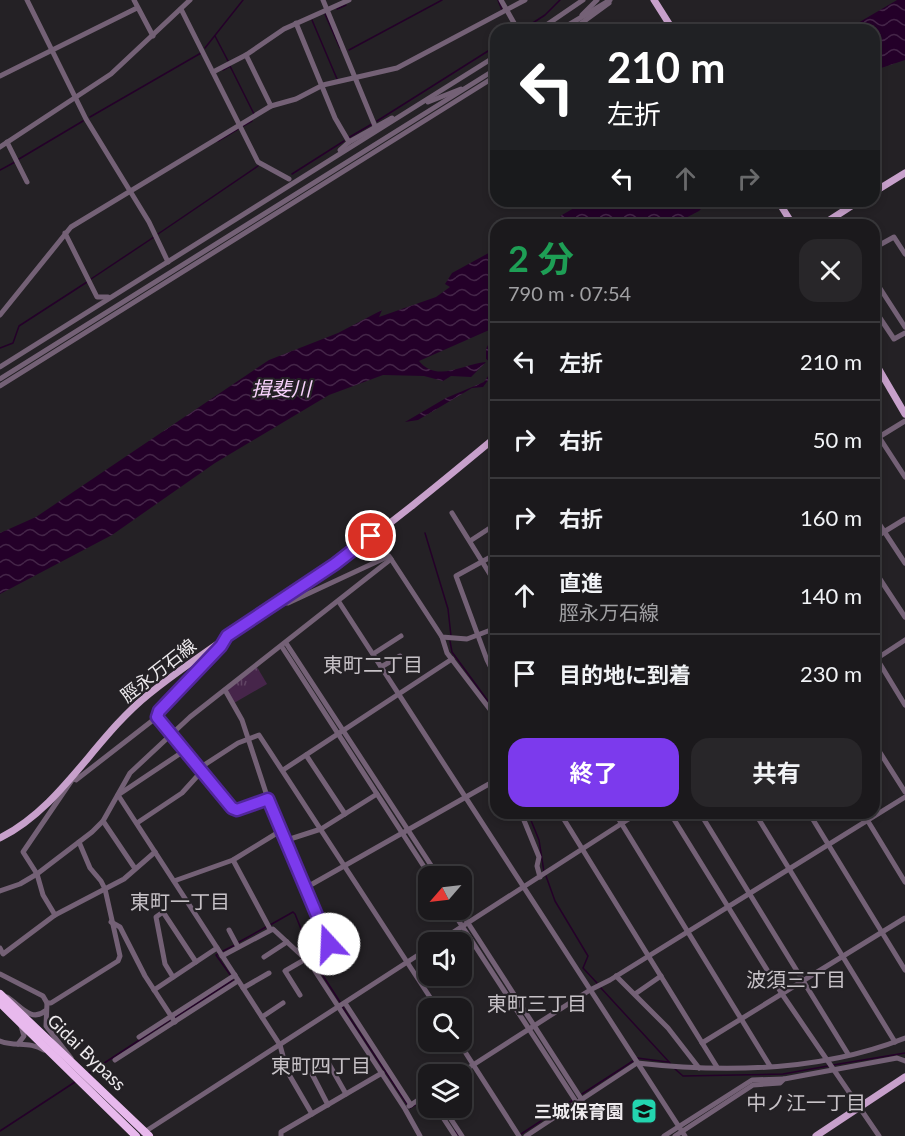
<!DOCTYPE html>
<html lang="ja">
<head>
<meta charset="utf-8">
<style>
  body { margin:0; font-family:Lato,"Noto Sans JP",sans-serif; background:#282629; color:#f1f3f6; height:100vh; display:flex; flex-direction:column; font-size:22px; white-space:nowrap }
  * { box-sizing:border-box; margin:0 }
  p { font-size:20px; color:#a0a0a3 }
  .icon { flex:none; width:33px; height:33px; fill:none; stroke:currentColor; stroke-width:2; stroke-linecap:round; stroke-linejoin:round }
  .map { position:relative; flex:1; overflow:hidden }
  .details { position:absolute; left:490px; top:219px; width:390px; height:600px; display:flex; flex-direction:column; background:#1b191c; border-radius:18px; box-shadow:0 3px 9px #0003,0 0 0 2px #39383b }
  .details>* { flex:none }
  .top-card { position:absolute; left:490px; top:24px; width:390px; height:183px; border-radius:18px; box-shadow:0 3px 9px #0003,0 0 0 2px #39383b; background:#202124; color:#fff; overflow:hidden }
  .needle { width:39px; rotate:242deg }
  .controls { position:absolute; left:418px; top:866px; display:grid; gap:12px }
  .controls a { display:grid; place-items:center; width:54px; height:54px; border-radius:12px; background:#1b191c; box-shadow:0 3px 9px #0003,0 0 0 2px #39383b; font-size:30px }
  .pin { position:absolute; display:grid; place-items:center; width:51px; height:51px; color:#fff; margin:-26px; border:3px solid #fff; border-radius:50%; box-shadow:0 2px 6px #0007 }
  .me { position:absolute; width:66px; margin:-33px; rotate:340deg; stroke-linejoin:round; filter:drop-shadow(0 0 4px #0008) }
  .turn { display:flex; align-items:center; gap:21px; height:126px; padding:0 18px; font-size:27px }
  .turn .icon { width:78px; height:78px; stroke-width:2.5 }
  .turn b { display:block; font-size:42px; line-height:51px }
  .lanes { display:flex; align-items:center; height:57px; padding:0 18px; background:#0003; justify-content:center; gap:30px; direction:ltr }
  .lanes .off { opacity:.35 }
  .round { display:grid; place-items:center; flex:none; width:63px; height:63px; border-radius:18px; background:#282629 }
  .head { display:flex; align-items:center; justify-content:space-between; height:102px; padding:0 18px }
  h1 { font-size:36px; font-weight:700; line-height:45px; color:#1e9e55 }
  .button { display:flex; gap:12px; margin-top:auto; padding:12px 18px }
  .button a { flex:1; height:69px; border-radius:18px; background:#7c3aed; color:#fff; font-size:24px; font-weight:700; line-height:69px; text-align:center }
  .button a+a { background:#282629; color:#f1f3f6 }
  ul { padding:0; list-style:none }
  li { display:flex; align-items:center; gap:18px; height:78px; padding:0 18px; border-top:2px solid #39383b }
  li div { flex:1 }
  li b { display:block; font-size:22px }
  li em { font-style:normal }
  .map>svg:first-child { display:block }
  .park { fill:url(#park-tufts) }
  .water { fill:url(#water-waves) }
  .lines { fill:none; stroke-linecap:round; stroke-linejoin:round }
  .stream { stroke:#240029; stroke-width:1.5 }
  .minor { stroke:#746176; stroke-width:5 }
  .major { stroke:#c7a0cb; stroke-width:7 }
  .highway { stroke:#e8b9ed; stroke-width:8 }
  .route-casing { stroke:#51269a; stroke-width:15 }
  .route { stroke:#7c3aed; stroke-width:10 }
  .labels { text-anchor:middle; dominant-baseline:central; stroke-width:4.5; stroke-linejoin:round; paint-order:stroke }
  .street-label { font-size:18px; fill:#edeaed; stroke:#242125 }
  .poi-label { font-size:18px; font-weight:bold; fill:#edeaed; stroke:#242125; text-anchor:end }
  .water-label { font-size:20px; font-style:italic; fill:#f8d2fc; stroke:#242125 }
  .neighbourhood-label { font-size:20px; fill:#c7c2c7; stroke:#242125 }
</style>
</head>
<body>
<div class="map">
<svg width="905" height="1136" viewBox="0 0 905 1136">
  <defs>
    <pattern id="park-tufts" width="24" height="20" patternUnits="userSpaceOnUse" patternTransform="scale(1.5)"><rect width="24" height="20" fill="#46254a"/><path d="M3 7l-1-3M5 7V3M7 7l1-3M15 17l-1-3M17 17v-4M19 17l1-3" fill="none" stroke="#614564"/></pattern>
    <pattern id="water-waves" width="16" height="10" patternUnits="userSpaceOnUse" patternTransform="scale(1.5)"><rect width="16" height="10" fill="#240029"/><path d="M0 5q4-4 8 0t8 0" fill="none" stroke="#442548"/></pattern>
  </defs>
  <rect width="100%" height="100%" fill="#242125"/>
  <polygon class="park" points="257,667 267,684 234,703 227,690"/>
  <g class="water">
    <polygon points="897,0 905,0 905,60 875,70 874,30 846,30"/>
    <polygon points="586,201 709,201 699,211 672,225 551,225 562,215"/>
    <path d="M496,249v78l-77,34c18,22 44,3 67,1l-15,15 -20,-1 -8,5 -19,-5 -41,-1 -54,20 -114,68 -103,72 -112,59v-61l36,-16 233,-157 69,-27 44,-23 -3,7 57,-20 14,-10 -5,-3 7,-11z"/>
    <polygon points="496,329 496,370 483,387 472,388 418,420 405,422 446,398 484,382 495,366 486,359 486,349"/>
  </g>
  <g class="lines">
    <g class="stream">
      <polyline points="498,0 502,10"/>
      <polyline points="337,9 346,5"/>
      <polyline points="325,14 340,48"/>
      <polyline points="312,20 337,79"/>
      <polyline points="522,30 545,15 560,0"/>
      <polyline points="215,36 228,61"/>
      <polyline points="205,48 243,0"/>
      <polyline points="349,50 442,0"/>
      <polyline points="223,70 230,66 254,114"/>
      <polyline points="90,117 201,53"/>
      <polyline points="377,121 496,46"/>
      <polyline points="243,126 252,121"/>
      <polyline points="348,138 372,124"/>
      <polyline points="218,141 238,129"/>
      <polyline points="19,159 83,121"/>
      <polyline points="0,170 15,162"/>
      <polyline points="292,174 344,141"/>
      <polyline points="158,234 258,166"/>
      <polyline points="91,279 154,237"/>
      <polyline points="0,348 13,343 19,326 87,282"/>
      <polyline points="425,533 448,609 451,636"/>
      <polyline points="450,641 452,652 496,712"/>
      <polyline points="528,813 539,840 544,872"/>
      <polyline points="546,876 555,901 588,956 583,968 597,983"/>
      <polyline points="270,925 293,912 295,914 314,961"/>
      <polyline points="239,942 266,927"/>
      <polyline points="223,951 235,945"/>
      <polyline points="219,953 216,955 231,976"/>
      <polyline points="318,968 340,1002"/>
      <polyline points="600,987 670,1063"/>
      <polyline points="342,1006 407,1104"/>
      <polyline points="174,1018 233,980"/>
      <polyline points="637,1058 668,1062"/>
      <polyline points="833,1065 905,1053"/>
      <polyline points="675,1069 683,1076 783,1074 828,1066"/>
      <polyline points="89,1073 170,1020"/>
      <polyline points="582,1094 633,1061"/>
      <polyline points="410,1108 423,1100"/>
      <polyline points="0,1131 75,1082"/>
      <polyline points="455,1131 459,1136"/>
      <polyline points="521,1134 573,1100"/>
    </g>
    <g class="minor">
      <polyline points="27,0 86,119 149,222 168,262"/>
      <polyline points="134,0 153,36"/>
      <polyline points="323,0 375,126"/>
      <polyline points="501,0 518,30"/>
      <polyline points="181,9 258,162 289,179"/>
      <polyline points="582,15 597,0"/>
      <polyline points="296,23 335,118 349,142 340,150"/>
      <polyline points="539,30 583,0"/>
      <polyline points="560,30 610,0"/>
      <polyline points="572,30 609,3"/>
      <polyline points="246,55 271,106"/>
      <polyline points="213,72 246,55 284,29 349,0"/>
      <polyline points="0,76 137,8"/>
      <polyline points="428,102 461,89"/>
      <polyline points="7,142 27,182"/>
      <polyline points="349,142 392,118"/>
      <polyline points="0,147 111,74 190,0"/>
      <polyline points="65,233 97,297 108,297"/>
      <polyline points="874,248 894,237 905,254"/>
      <polyline points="874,279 905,327"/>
      <polyline points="874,309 894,339 905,333"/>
      <polyline points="0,315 71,227 271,106 296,99 323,85 397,68 525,0"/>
      <polyline points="0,367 496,56"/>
      <polyline points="0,379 496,69"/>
      <polyline points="0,386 496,76"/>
      <polyline points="879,437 905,477"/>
      <polyline points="874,440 905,421"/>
      <polyline points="452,513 496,584"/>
      <polyline points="874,516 905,563"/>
      <polyline points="874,538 905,519"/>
      <polyline points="470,541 496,524"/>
      <polyline points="496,554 456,576 487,660 493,672 496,674"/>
      <polyline points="874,570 905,617"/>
      <polyline points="280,600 283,603 288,603 389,556 442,637 467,639 496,628"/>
      <polyline points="339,602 685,1136"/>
      <polyline points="442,637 447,653 495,716 493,725 496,733"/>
      <polyline points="286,643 438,876"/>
      <polyline points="282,647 430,876"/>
      <polyline points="373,654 401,636"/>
      <polyline points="874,654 905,705"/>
      <polyline points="876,659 905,640"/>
      <polyline points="381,667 400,656"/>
      <polyline points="225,690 242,720 268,799"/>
      <polyline points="157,717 232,808 237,810 268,799 329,939 329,945 319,954 315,971 405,1109 420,1136"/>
      <polyline points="874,743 905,792"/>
      <polyline points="306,755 345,814"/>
      <polyline points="198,769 238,743 259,735 437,1008"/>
      <polyline points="283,770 452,659"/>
      <polyline points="70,778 76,780 157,717 159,711 225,639"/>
      <polyline points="118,795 280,1045 287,1071 312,1114"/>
      <polyline points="118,795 184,751"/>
      <polyline points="521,813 539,857 537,866 540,877"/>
      <polyline points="560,813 717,1067"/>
      <polyline points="615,813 770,1066"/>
      <polyline points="670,813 782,994 879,1136"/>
      <polyline points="700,813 848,1054"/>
      <polyline points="755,813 895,1042"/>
      <polyline points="809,813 905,970"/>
      <polyline points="863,813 905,882"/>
      <polyline points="103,821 134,867"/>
      <polyline points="137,823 182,793 201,772"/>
      <polyline points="287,840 321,829 377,794"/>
      <polyline points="174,881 233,860"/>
      <polyline points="307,887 496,780"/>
      <polyline points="0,891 20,884 37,874 92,832 103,821 130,773 190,717 391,559"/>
      <polyline points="451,909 577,1103"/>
      <polyline points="459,909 582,1100"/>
      <polyline points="55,915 43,895 37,874 23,852 72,780"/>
      <polyline points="111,922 120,927 145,976 175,1022"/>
      <polyline points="270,929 233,860 282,830"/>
      <polyline points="229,930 238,947"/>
      <polyline points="438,942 638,813"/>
      <polyline points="0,948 3,954 55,915 124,879 155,852"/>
      <polyline points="222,956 273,929 314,967"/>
      <polyline points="264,957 287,942"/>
      <polyline points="0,974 43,996 47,1003 46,1026 71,1058"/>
      <polyline points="616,976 668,1028 699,1068"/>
      <polyline points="173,977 165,964 156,917 163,912 196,962"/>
      <polyline points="243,988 269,973"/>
      <polyline points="154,990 217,948"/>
      <polyline points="635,994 661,976"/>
      <polyline points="300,995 285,971 304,960"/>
      <path d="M7,997c12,7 24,26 38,14"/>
      <polyline points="47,1003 51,1003 118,961 120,956 105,889 101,881 90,868 79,842"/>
      <polyline points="345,1003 411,1105"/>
      <polyline points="262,1017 283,1003"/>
      <polyline points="139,1037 235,975"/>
      <path d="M0,1041c15,6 29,0 44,9"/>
      <polyline points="458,1041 519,1136"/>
      <polyline points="702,1043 905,918"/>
      <polyline points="18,1044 24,1036 21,1026"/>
      <polyline points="115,1060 238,981"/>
      <polyline points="459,1074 590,990 610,980 905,797"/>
      <polyline points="328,1105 312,1074 329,1064 346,1094"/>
      <polyline points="409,1106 429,1093"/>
      <polyline points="436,1107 455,1136"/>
      <polyline points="443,1107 462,1136"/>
      <polyline points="143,1133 429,948"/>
      <polyline points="281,1136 281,1132 382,1073"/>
      <path d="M526,1136l111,-73c88,10 185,8 268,-25"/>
      <polyline points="664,1136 752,1080 784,1079"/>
      <polyline points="675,1136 753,1085 780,1083 784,1079 897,1058 905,1061"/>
    </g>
    <g class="major">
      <polyline points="654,0 673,30"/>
      <polyline points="874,192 905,173"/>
      <polyline points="778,201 793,225"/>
      <polyline points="822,225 859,201"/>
      <polyline points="874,361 905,414"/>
      <path d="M0,838c63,-32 94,-100 149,-144 59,-47 122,-85 183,-128 57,-40 111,-85 164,-129"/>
      <polyline points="816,1136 905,1077"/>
    </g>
    <g class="highway">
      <polyline points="0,994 149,1136"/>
      <polyline points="0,1003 136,1136"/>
    </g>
  </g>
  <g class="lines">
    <g class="route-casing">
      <polyline id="route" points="329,944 268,799 237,810 232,808 157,717 159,711 221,646 227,636 335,564 371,536"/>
    </g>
    <use href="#route" class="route"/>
  </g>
  <defs>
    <g id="school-square" transform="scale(1.35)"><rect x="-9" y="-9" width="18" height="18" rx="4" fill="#23d5af" stroke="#242125"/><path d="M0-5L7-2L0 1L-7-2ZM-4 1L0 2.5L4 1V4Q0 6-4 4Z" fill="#111"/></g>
  </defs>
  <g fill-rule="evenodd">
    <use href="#school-square" x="644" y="1111"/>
  </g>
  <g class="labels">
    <g class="street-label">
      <text transform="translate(158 670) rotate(-38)">脛永万石線</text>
      <text transform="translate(87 1052) rotate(44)">Gidai Bypass</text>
    </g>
    <g class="poi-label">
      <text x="624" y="1111">三城保育園</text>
    </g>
    <g class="water-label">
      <text x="281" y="388">揖斐川</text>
    </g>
    <g class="neighbourhood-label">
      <text x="373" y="664">東町二丁目</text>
      <text x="180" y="901">東町一丁目</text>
      <text x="796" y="979">波須三丁目</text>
      <text x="537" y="1003">東町三丁目</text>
      <text x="321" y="1065">東町四丁目</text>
      <text x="806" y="1102">中ノ江一丁目</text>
    </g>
  </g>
</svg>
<div class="controls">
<a><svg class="needle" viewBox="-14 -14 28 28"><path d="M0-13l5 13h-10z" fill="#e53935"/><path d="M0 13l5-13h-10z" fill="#a0a0a3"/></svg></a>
<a><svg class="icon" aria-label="sound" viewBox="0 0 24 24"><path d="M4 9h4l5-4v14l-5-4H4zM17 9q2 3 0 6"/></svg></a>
<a><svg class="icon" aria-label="search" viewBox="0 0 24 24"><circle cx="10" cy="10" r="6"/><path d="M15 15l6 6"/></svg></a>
<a><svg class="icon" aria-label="layers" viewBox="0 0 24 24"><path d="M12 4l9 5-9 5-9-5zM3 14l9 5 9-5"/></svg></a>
</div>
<div class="pin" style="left:371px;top:536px;background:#d93025"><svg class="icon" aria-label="arrive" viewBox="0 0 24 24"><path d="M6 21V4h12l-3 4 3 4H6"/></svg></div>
<svg class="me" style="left:329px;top:944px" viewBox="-20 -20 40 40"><circle r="19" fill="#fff"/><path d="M0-13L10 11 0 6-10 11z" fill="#7c3aed"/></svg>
<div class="top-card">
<div class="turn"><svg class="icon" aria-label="left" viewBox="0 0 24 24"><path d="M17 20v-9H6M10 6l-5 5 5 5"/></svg><div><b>210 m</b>左折</div></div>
<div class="lanes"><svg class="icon" aria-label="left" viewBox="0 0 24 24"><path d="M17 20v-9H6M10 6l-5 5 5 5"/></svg><svg class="icon off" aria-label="ahead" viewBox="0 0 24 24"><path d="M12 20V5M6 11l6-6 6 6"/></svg><svg class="icon off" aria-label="right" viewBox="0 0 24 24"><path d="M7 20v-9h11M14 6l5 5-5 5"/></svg></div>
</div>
<section class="details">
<div class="head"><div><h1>2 分</h1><p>790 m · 07:54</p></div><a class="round"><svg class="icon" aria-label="close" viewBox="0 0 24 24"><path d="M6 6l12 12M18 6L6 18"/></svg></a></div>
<ul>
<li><svg class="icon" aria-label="left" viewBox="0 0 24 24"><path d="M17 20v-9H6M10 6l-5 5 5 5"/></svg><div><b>左折</b></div><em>210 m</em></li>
<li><svg class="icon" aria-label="right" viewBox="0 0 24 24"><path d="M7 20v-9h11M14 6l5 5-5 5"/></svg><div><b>右折</b></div><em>50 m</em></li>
<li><svg class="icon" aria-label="right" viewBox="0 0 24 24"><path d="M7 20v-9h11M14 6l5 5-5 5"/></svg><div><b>右折</b></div><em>160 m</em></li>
<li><svg class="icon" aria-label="ahead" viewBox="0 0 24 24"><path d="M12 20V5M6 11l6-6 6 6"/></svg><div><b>直進</b><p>脛永万石線</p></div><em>140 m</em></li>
<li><svg class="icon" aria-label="arrive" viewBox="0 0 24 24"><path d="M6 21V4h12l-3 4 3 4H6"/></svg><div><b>目的地に到着</b></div><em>230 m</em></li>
</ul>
<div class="button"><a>終了</a><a>共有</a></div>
</section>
</div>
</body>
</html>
